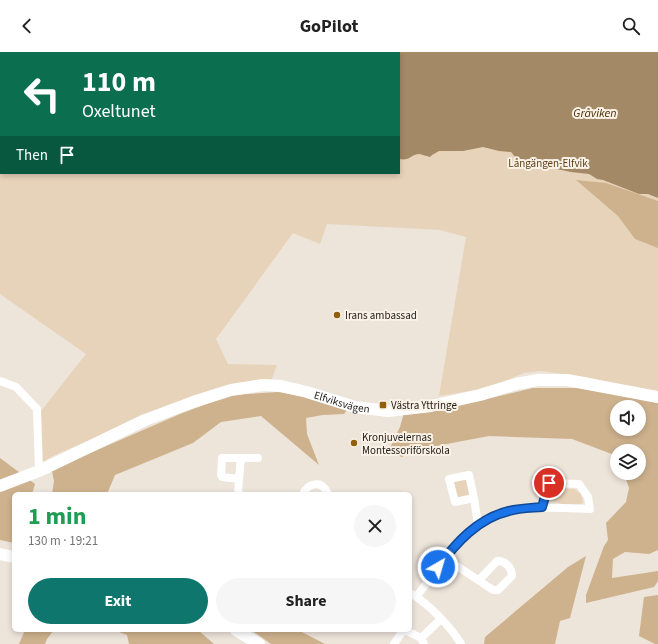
<!DOCTYPE html>
<html lang="en">
<head>
<meta charset="utf-8">
<style>
  body { margin:0; font-family:"Source Sans 3",sans-serif; background:#f6f6f6; color:#222; height:100vh; display:flex; flex-direction:column; font-size:15px; white-space:nowrap }
  * { box-sizing:border-box; margin:0 }
  p { font-size:13px; color:#767676 }
  .icon { flex:none; width:22px; height:22px; fill:none; stroke:currentColor; stroke-width:2; stroke-linecap:round; stroke-linejoin:round }
  .map { position:relative; flex:1; overflow:hidden }
  .panel { position:absolute; left:12px; top:440px; width:400px; height:140px; display:flex; flex-direction:column; background:#fff; border-radius:6px; box-shadow:0 2px 6px #0003 }
  .panel>* { flex:none }
  .banner { position:absolute; left:0px; top:0px; width:400px; height:122px; box-shadow:0 2px 6px #0003; background:#0b6e4f; color:#fff; overflow:hidden }
  .controls { position:absolute; left:610px; top:348px; display:grid; gap:8px }
  .controls a { display:grid; place-items:center; width:36px; height:36px; border-radius:50%; background:#fff; box-shadow:0 2px 6px #0003; font-size:20px }
  .pin { position:absolute; display:grid; place-items:center; width:34px; height:34px; color:#fff; margin:-17px; border:2px solid #fff; border-radius:50%; box-shadow:0 1px 4px #0007 }
  .me { position:absolute; width:44px; margin:-22px; rotate:38deg; stroke-linejoin:round; filter:drop-shadow(0 0 3px #0008) }
  .turn { display:flex; align-items:center; gap:14px; height:84px; padding:0 16px; font-size:18px }
  .turn .icon { width:52px; height:52px; stroke-width:2.5 }
  .turn b { display:block; font-size:28px; line-height:34px }
  .then { display:flex; align-items:center; height:38px; padding:0 16px; background:#0003; gap:8px; font-size:15px }
  .round { display:grid; place-items:center; flex:none; width:42px; height:42px; border-radius:21px; background:#f6f6f6 }
  .headline { display:flex; align-items:center; justify-content:space-between; height:68px; padding:0 16px }
  h1 { font-size:24px; font-weight:700; line-height:30px; color:#1e9e55 }
  .primary-button { display:flex; gap:8px; margin-top:auto; padding:8px 16px }
  .primary-button a { flex:1; height:46px; border-radius:24px; background:#0f766e; color:#fff; font-size:16px; font-weight:700; line-height:46px; text-align:center }
  .primary-button a+a { background:#f6f6f6; color:#222 }
  header { display:flex; justify-content:space-between; align-items:center; height:52px; padding:0 16px; background:#fff; font-size:18px; font-weight:700 }
  .map>svg:first-child { display:block }
  .green { fill:#e7d3ba; fill-rule:evenodd }
  .forest { fill:#ceb28e; fill-rule:evenodd }
  .water { fill:#a48967 }
  .lines { fill:none; stroke-linecap:round; stroke-linejoin:round }
  .street { stroke:#fff; stroke-width:8 }
  .secondary { stroke:#fff; stroke-width:12 }
  .route-casing { stroke:#114b97; stroke-width:10 }
  .route { stroke:#1a73e8; stroke-width:7 }
  .poi-dot { fill:#91600e; stroke:#fbf2e7; stroke-width:1.5 }
  .labels { text-anchor:middle; dominant-baseline:central; stroke-width:4; stroke-linejoin:round; paint-order:stroke }
  .park-label { font-size:11px; fill:#5c3e13; stroke:#fbf2e7 }
  .poi-label { font-size:11px; fill:#1e1b17; stroke:#fbf2e7; text-anchor:start }
  .street-label { font-size:11px; fill:#1e1b17; stroke:#fbf2e7 }
  .water-label { font-size:12px; font-style:italic; fill:#4a2d00; stroke:#fbf2e7 }
</style>
</head>
<body>
<header><svg class="icon" aria-label="back" viewBox="0 0 24 24"><path d="M15 5l-7 7 7 7"/></svg>GoPilot<svg class="icon" aria-label="search" viewBox="0 0 24 24"><circle cx="10" cy="10" r="6"/><path d="M15 15l6 6"/></svg></header>
<div class="map">
<svg width="658" height="592" viewBox="0 0 658 592">
  <rect width="100%" height="100%" fill="#ede4da"/>
  <g class="green">
    <path d="M0,0h658v339l-38,-6 -35,-8 -44,-6 -17,2 -36,15 -49,8 27,-159 -26,-7 -113,-6 -7,20 -27,-11 -77,106 12,25 49,1 -6,16 -145,44 -69,29 -20,11v-49l49,-62 -86,-60zM1,1h398v120h-398z"/>
    <polygon points="463,426 467,428 471,442 468,446 457,446 453,432 455,429"/>
    <polygon points="558,437 574,437 581,442 583,451 577,454 561,452 551,448 555,441"/>
  </g>
  <g class="forest">
    <polygon points="576,128 606,131 658,149 658,196 635,187 618,164"/>
    <path d="M533,336h51l74,15v147l-9,4 -24,-2 -12,7 -1,19 46,-7v10l-4,6 -68,16v-8l18,-49 4,-6 -2,-17 20,-21 3,-14 -5,-15h15v-22h-22v5l-45,-17 -83,-3 -74,14 -13,7 -14,-5 12,-25 4,-14 78,-13zM617,355h22v22h-22z"/>
    <polygon points="278,340 306,345 347,358 344,362 323,363 306,366 307,382 319,413 261,364 221,370 193,391 115,423 107,442 52,442 54,429 52,419 81,405 180,362 230,343"/>
    <polygon points="0,406 35,432 32,442 14,442 14,491 0,488"/>
    <polygon points="586,504 570,566 560,569 555,592 484,592 485,585 568,515"/>
    <polygon points="658,543 658,592 655,592 639,584 644,545"/>
    <polygon points="25,578 54,578 47,587 45,592 19,592"/>
    <polygon points="114,578 198,578 214,592 129,592 127,583"/>
    <polygon points="251,578 298,578 325,592 271,592"/>
  </g>
  <path class="water" d="M209,0h449v146l-10,-4h-9l-36,-14 -6,-1 -8,-5 -18,-2 -48,-10 -7,-4 -5,-6 -12,-1 -16,-4 -20,4h-24l-7,4 -2,2c-4,-1 -9,-3 -12,-3 -9,2 -8,7 -19,5v-106h-190z"/>
  <g class="lines">
    <g class="street">
      <polyline points="0,329 16,335 37,357 39,419"/>
      <polyline points="241,406 258,406"/>
      <polyline points="238,442 239,427 241,406 222,406 221,423 222,425 239,427"/>
      <path d="M303,442c5,-11 18,-14 24,-2l-1,2"/>
      <polyline points="474,446 455,450 449,427 469,423 474,446 478,473"/>
      <path d="M445,506l48,32h5l14,-14c0,-8 -7,-16 -15,-15l-18,19"/>
      <path d="M410,541c17,9 41,34 51,51"/>
      <path d="M417,544c23,-30 52,-78 93,-85 26,-5 53,-3 80,-2l-2,-12 -9,-13 -30,-1 -6,24"/>
      <polyline points="421,586 441,567"/>
      <polyline points="394,592 402,580 407,579 421,586 424,592"/>
    </g>
    <g class="secondary">
      <path id="s1" d="M0,434l39,-15 106,-51 48,-18 38,-12 32,-5 18,1 26,6 48,15 33,4 43,-5 49,-11 36,-11 22,-4h29l91,17"/>
      <polyline points="0,502 14,505"/>
      <polyline points="236,578 259,592"/>
    </g>
  </g>
  <g class="lines">
    <g class="route-casing">
      <path id="route" d="M438,515c18,-24 40,-49 71,-56 11,-3 22,-3 33,-4l7,-24"/>
    </g>
    <use href="#route" class="route"/>
  </g>
  <g class="poi-dot">
    <circle cx="337" cy="263" r="4"/>
    <rect x="379" y="349" width="8" height="8" rx="2"/>
    <circle cx="354" cy="391" r="4"/>
  </g>
  <g class="labels">
    <g class="park-label">
      <text x="548" y="111">Långängen-Elfvik</text>
    </g>
    <g class="poi-label">
      <text x="345" y="263">Irans ambassad</text>
      <text x="391" y="353">Västra Yttringe</text>
      <text x="362" y="385">Kronjuvelernas<tspan x="362" dy="13">Montessoriförskola</tspan></text>
    </g>
    <g class="street-label">
      <text stroke="none"><textPath href="#s1" startOffset="364">Elfviksvägen</textPath></text>
    </g>
    <g class="water-label">
      <text x="595" y="61">Gråviken</text>
    </g>
  </g>
</svg>
<div class="controls">
<a><svg class="icon" aria-label="sound" viewBox="0 0 24 24"><path d="M4 9h4l5-4v14l-5-4H4zM17 9q2 3 0 6"/></svg></a>
<a><svg class="icon" aria-label="layers" viewBox="0 0 24 24"><path d="M12 4l9 5-9 5-9-5zM3 14l9 5 9-5"/></svg></a>
</div>
<div class="pin" style="left:549px;top:431px;background:#d93025"><svg class="icon" aria-label="arrive" viewBox="0 0 24 24"><path d="M6 21V4h12l-3 4 3 4H6"/></svg></div>
<svg class="me" style="left:438px;top:515px" viewBox="-20 -20 40 40"><circle r="17" fill="#1a73e8" stroke="#fff" stroke-width="3"/><path d="M0-11L8 9 0 5-8 9z" fill="#fff"/></svg>
<div class="banner">
<div class="turn"><svg class="icon" aria-label="left" viewBox="0 0 24 24"><path d="M17 20v-9H6M10 6l-5 5 5 5"/></svg><div><b>110 m</b>Oxeltunet</div></div>
<div class="then">Then<svg class="icon" aria-label="arrive" viewBox="0 0 24 24"><path d="M6 21V4h12l-3 4 3 4H6"/></svg></div>
</div>
<section class="panel">
<div class="headline"><div><h1>1 min</h1><p>130 m · 19:21</p></div><a class="round"><svg class="icon" aria-label="close" viewBox="0 0 24 24"><path d="M6 6l12 12M18 6L6 18"/></svg></a></div>
<div class="primary-button"><a>Exit</a><a>Share</a></div>
</section>
</div>
</body>
</html>
